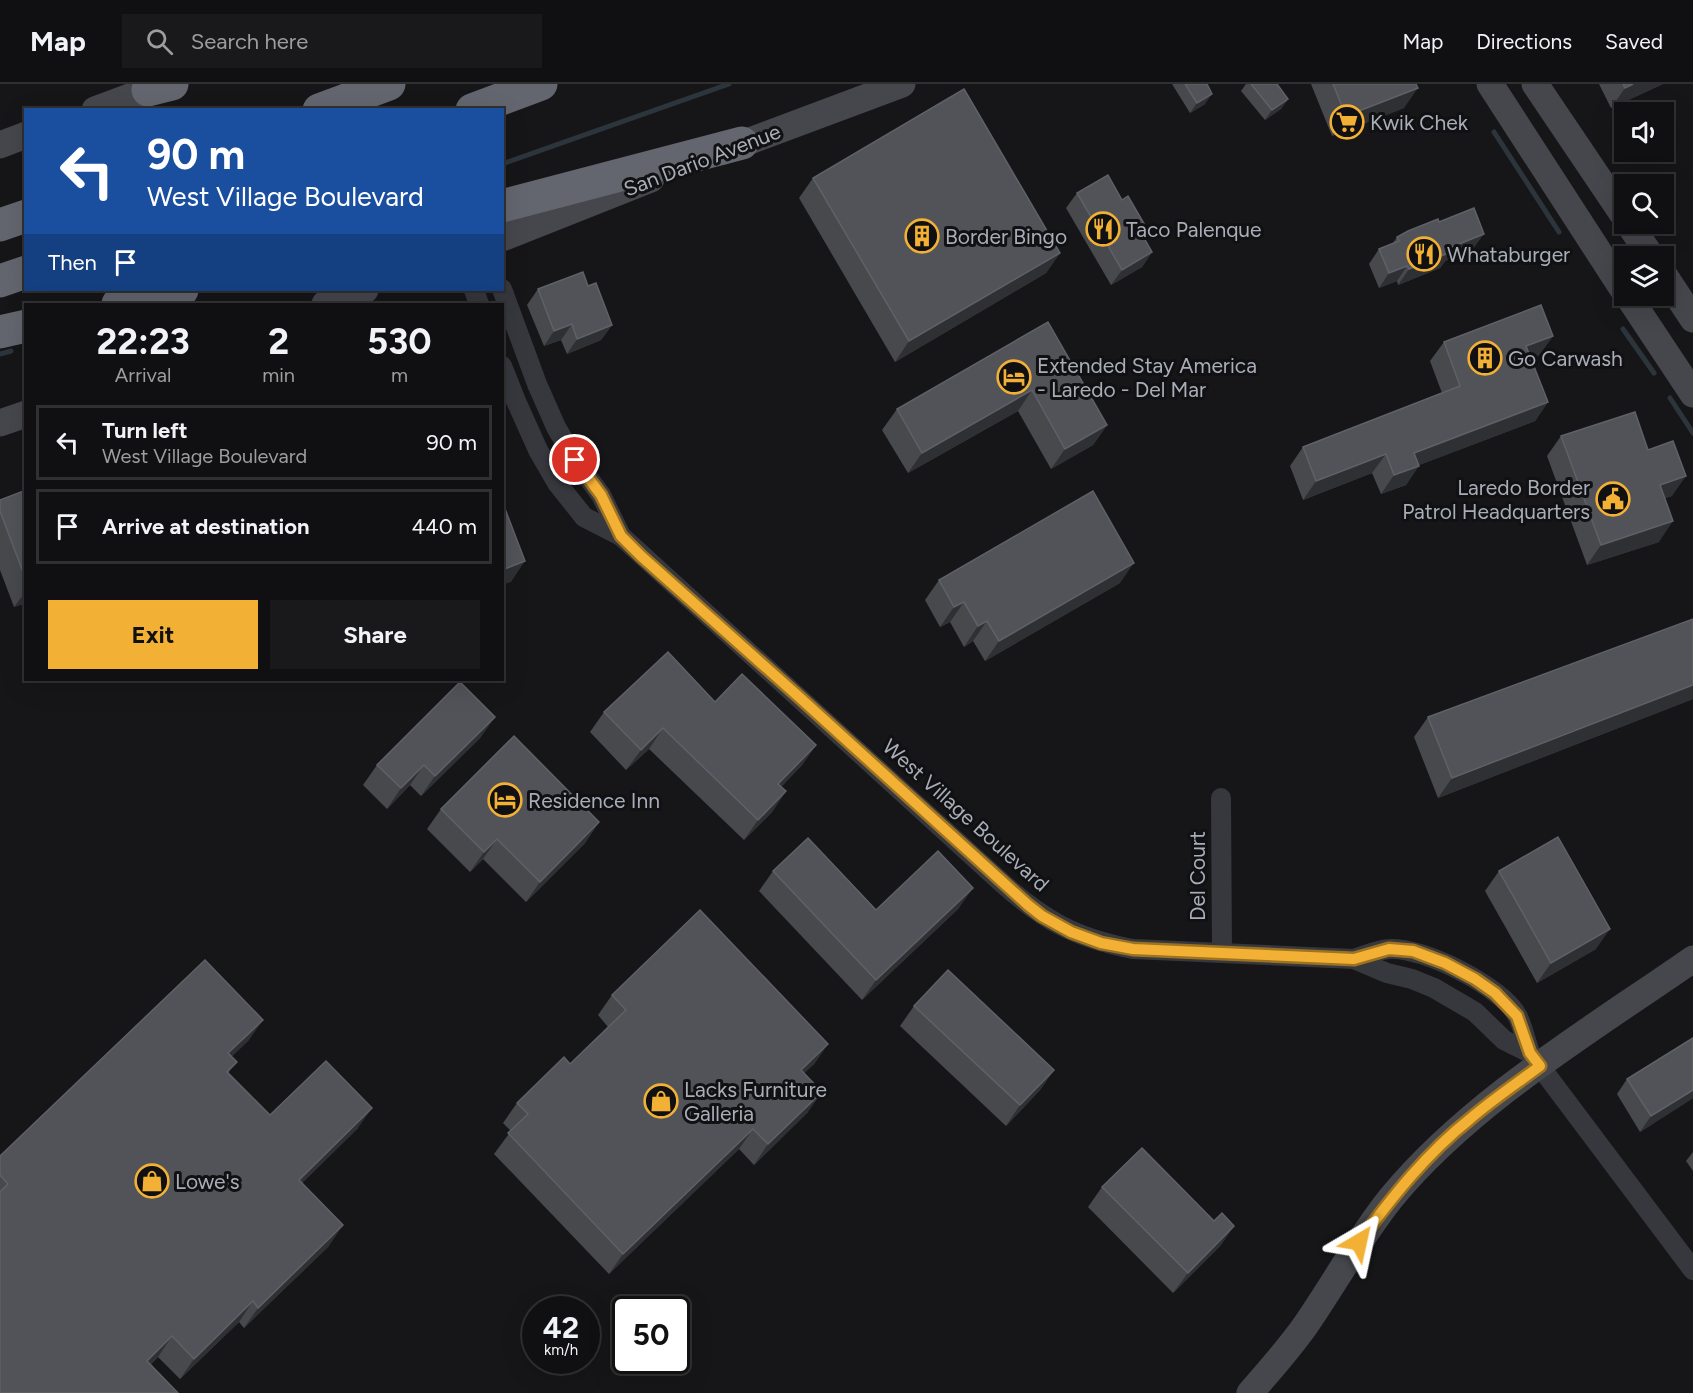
<!DOCTYPE html>
<html lang="en">
<head>
<meta charset="utf-8">
<style>
  body { margin:0; font-family:Figtree,sans-serif; background:#19191b; color:#f1f3f6; height:100vh; display:flex; flex-direction:column; font-size:22px; white-space:nowrap }
  * { box-sizing:border-box; margin:0 }
  p { font-size:20px; color:#9c9d9f }
  .icon { flex:none; width:33px; height:33px; fill:none; stroke:currentColor; stroke-width:2; stroke-linecap:round; stroke-linejoin:round }
  .map { position:relative; flex:1; overflow:hidden }
  .drawer { position:absolute; left:24px; top:219px; width:480px; height:378px; display:flex; flex-direction:column; background:#101012; border-radius:0px; box-shadow:0 6px 24px #0002,0 0 0 2px #303032 }
  .drawer>* { flex:none }
  .top-card { position:absolute; left:24px; top:24px; width:480px; height:183px; border-radius:0px; box-shadow:0 6px 24px #0002,0 0 0 2px #303032; background:#1a4fa0; color:#fff; overflow:hidden }
  .tools { position:absolute; left:1614px; top:18px; display:grid; gap:12px }
  .tools a { display:grid; place-items:center; width:60px; height:60px; border-radius:0px; background:#101012; box-shadow:0 6px 24px #0002,0 0 0 2px #303032; font-size:30px }
  .speed { position:absolute; left:522px; top:1212px; display:flex; gap:12px; font-size:30px; font-weight:700; text-align:center }
  .speed>* { display:grid; place-content:center; width:78px; height:78px; border-radius:50%; background:#101012; box-shadow:0 6px 24px #0002,0 0 0 2px #303032; line-height:1 }
  .speed small { font-size:15px; font-weight:400 }
  .speed .limit { border:3px solid #111; border-radius:9px; background:#fff; color:#111 }
  .pin { position:absolute; display:grid; place-items:center; width:51px; height:51px; color:#fff; margin:-26px; border:3px solid #fff; border-radius:50%; box-shadow:0 2px 6px #0007 }
  .me { position:absolute; width:66px; margin:-33px; rotate:36deg; stroke-linejoin:round; filter:drop-shadow(0 0 4px #0008) }
  .turn { display:flex; align-items:center; gap:21px; height:126px; padding:0 24px; font-size:27px }
  .turn .icon { width:78px; height:78px; stroke-width:2.5 }
  .turn b { display:block; font-size:42px; line-height:51px }
  .then { display:flex; align-items:center; height:57px; padding:0 24px; background:#0003; gap:12px; font-size:22px }
  .eta { display:flex; justify-content:space-evenly; align-items:center; height:102px; text-align:center }
  .eta b { font-size:36px; font-weight:700; line-height:42px }
  .primary-button { display:flex; gap:12px; margin-top:auto; padding:12px 24px }
  .primary-button a { flex:1; height:69px; border-radius:0px; background:#f2b134; color:#111; font-size:24px; font-weight:700; line-height:69px; text-align:center }
  .primary-button a+a { background:#19191b; color:#f1f3f6 }
  ul { padding:0; list-style:none }
  li { display:flex; align-items:center; gap:18px; height:75px; margin:0 12px 9px; padding:0 12px; border:3px solid #303032; border-radius:0px }
  li div { flex:1 }
  li b { display:block; font-size:22px }
  li em { font-style:normal }
  header { display:flex; align-items:center; gap:36px; box-sizing:border-box; height:84px; padding:0 30px; background:#101012; border-bottom:2px solid #303032 }
  header strong { font-size:28px }
  nav { display:flex; gap:33px; margin-inline-start:auto; font-size:21px }
  .search { width:420px; height:54px; background:#19191b; display:flex; align-items:center; gap:15px; box-sizing:border-box; padding:0 21px; border-radius:0px; color:#9c9d9f; font-size:22px }
  .map>svg:first-child { display:block }
  .lines { fill:none; stroke-linecap:round; stroke-linejoin:round }
  .stream { stroke:#2c353c; stroke-width:5 }
  .street { stroke:#37383d; stroke-width:20 }
  .secondary { stroke:#45474d; stroke-width:27 }
  .highway { stroke:#63666e; stroke-width:33 }
  .wall { fill:#47494d }
  .shaded-wall { fill:#2f3033 }
  .building { fill:#525359; stroke:#5f6168; stroke-width:1.5 }
  .route-casing { stroke:#9d7322; stroke-width:15 }
  .route { stroke:#f2b134; stroke-width:10 }
  .labels { text-anchor:middle; dominant-baseline:central; stroke-width:6; stroke-linejoin:round; paint-order:stroke }
  .poi-label { font-size:21px; fill:#a8adb8; stroke:#111113; text-anchor:start }
  .street-label { font-size:21px; fill:#a8adb8; stroke:#111113 }
</style>
</head>
<body>
<header>
<strong>Map</strong>
<div class="search"><svg class="icon" aria-label="search" viewBox="0 0 24 24"><circle cx="10" cy="10" r="6"/><path d="M15 15l6 6"/></svg>Search here</div>
<nav><a>Map</a><a>Directions</a><a>Saved</a></nav>
</header>
<div class="map">
<svg width="1693" height="1309" viewBox="0 0 1693 1309">
  <rect width="100%" height="100%" fill="#161618"/>
  <g class="lines">
    <g class="stream">
      <polyline points="1494,48 1559,148"/>
      <polyline points="502,80 729,0"/>
      <polyline points="1623,245 1654,289"/>
      <polyline points="0,270 11,267"/>
      <polyline points="1670,314 1693,349"/>
    </g>
    <g class="street">
      <polyline points="502,205 537,300 556,343 575,376 601,411 621,452"/>
      <polyline points="474,206 479,220"/>
      <path d="M502,282l14,35 22,49 19,33 27,34 37,19 379,345c43,39 75,57 133,68l221,10c12,-4 25,-10 36,-10 34,-2 113,38 128,68 5,11 8,24 12,36l163,217"/>
      <polyline points="1221,714 1222,869"/>
      <polyline points="1354,875 1387,889 1412,895 1434,904 1475,928 1504,956 1530,969"/>
    </g>
    <g class="secondary">
      <polyline points="1490,0 1624,207"/>
      <polyline points="1535,0 1624,132"/>
      <polyline points="95,26 164,0"/>
      <polyline points="0,61 26,51"/>
      <polyline points="723,67 902,0"/>
      <polyline points="1629,140 1651,172"/>
      <polyline points="502,154 651,95"/>
      <polyline points="1664,191 1693,235"/>
      <polyline points="1628,212 1693,310"/>
      <polyline points="325,220 365,206"/>
      <polyline points="0,339 26,330"/>
      <path d="M1250,1309c19,-22 38,-43 55,-67 29,-42 54,-88 86,-128 79,-96 200,-168 302,-239"/>
    </g>
    <g class="highway">
      <polyline points="148,6 172,0"/>
      <polyline points="319,26 389,0"/>
      <polyline points="472,26 541,0"/>
      <polyline points="502,122 742,59"/>
      <polyline points="0,141 26,132"/>
      <polyline points="0,197 26,188"/>
      <polyline points="118,220 182,206"/>
      <polyline points="0,248 26,242"/>
    </g>
  </g>
  <g class="wall">
    <polygon points="1172,0 1207,0 1205,20 1190,29"/>
    <polygon points="1246,0 1277,0 1288,15 1281,25 1265,36 1241,7"/>
    <polygon points="1311,0 1416,0 1404,24 1332,52"/>
    <polygon points="1599,0 1663,0 1611,24"/>
    <polygon points="813,94 1060,169 1046,189 895,278 799,114"/>
    <polygon points="1077,109 1142,150 1152,168 1142,183 1111,201 1066,124"/>
    <polygon points="1439,138 1473,165 1445,177 1440,184 1398,201 1397,197 1379,204 1369,180 1379,165 1393,159 1397,153"/>
    <polygon points="588,202 612,241 601,256 567,270 561,256 544,262 527,221 538,205"/>
    <polygon points="1048,238 1107,341 1093,361 1051,385 1018,327 908,389 882,346 897,325"/>
    <polygon points="1553,252 1539,271 1531,275 1548,318 1535,337 1419,381 1406,401 1381,410 1372,389 1303,416 1290,382 1303,363 1442,309 1430,277 1444,258"/>
    <polygon points="1561,352 1648,366 1672,412 1665,414 1659,458 1587,481 1547,372"/>
    <polygon points="26,406 26,519 14,523 0,486 0,427"/>
    <polygon points="939,496 1120,499 985,577 973,557 964,563 950,538 940,543 925,516"/>
    <polygon points="1693,535 1693,615 1438,714 1414,653 1428,633"/>
    <polygon points="715,618 816,661 802,681 781,703 786,707 772,728 744,756 649,665 626,686 590,648 604,628"/>
    <polygon points="481,653 421,712 410,701 387,725 363,701 377,681"/>
    <polygon points="441,725 599,738 585,759 526,818 483,775 470,788 427,745"/>
    <polygon points="773,787 876,826 959,824 862,916 759,807"/>
    <polygon points="1499,787 1596,865 1537,899 1485,807"/>
    <polygon points="612,911 828,960 814,980 804,989 808,1028 754,1081 739,1065 609,1190 494,1070 511,1047 503,1039 517,1019 570,980 608,943 598,931"/>
    <polygon points="914,922 1054,986 1040,1006 1006,1042 900,942"/>
    <polygon points="1693,954 1693,1014 1640,1048 1617,1010 1627,995"/>
    <polygon points="249,956 231,973 229,989 270,1031 358,1044 302,1099 329,1162 244,1244 239,1238 180,1295 158,1273 151,1280 0,1309 0,1072"/>
    <polygon points="1693,1068 1693,1087 1686,1077"/>
    <polygon points="1102,1103 1214,1137 1234,1142 1220,1162 1173,1209 1088,1123"/>
  </g>
  <g class="shaded-wall">
    <polygon points="1633,0 1663,0 1611,24 1625,4"/>
    <polygon points="1418,4 1404,24 1332,52 1346,32"/>
    <polygon points="1212,10 1205,20 1190,29 1197,19"/>
    <polygon points="1288,15 1281,25 1265,36 1272,26"/>
    <polygon points="1484,150 1473,165 1445,177 1440,184 1398,201 1409,185 1449,164"/>
    <polygon points="1152,168 1142,183 1111,201 1122,186"/>
    <polygon points="1060,169 1046,189 895,278 909,257"/>
    <polygon points="1407,182 1397,197 1379,204 1389,189"/>
    <polygon points="572,240 561,256 544,262 554,247"/>
    <polygon points="612,241 601,256 567,270 577,255"/>
    <polygon points="1553,252 1539,271 1513,281 1526,262"/>
    <polygon points="1032,306 1018,327 908,389 922,369"/>
    <polygon points="1548,318 1535,337 1401,388 1414,369"/>
    <polygon points="1107,341 1093,361 1051,385 1065,365"/>
    <polygon points="1386,370 1372,389 1303,416 1316,397"/>
    <polygon points="1419,382 1406,401 1381,410 1394,391"/>
    <polygon points="1686,392 1672,412 1646,421 1660,401"/>
    <polygon points="1673,437 1659,458 1587,481 1601,461"/>
    <polygon points="525,477 511,498 502,501 502,486"/>
    <polygon points="1134,479 1120,499 985,577 999,557"/>
    <polygon points="26,507 26,519 14,523"/>
    <polygon points="964,518 950,538 940,543 954,523"/>
    <polygon points="987,537 973,557 964,563 978,542"/>
    <polygon points="1693,601 1693,615 1438,714 1452,694"/>
    <polygon points="495,633 481,653 421,712 435,692"/>
    <polygon points="663,644 649,665 626,686 641,666"/>
    <polygon points="816,661 802,681 764,721 778,700"/>
    <polygon points="424,681 410,701 387,725 401,704"/>
    <polygon points="786,707 772,728 744,756 758,736"/>
    <polygon points="599,738 585,759 526,818 540,798"/>
    <polygon points="497,755 483,775 470,788 484,768"/>
    <polygon points="973,804 959,824 862,916 876,896"/>
    <polygon points="1610,845 1596,865 1537,899 1551,879"/>
    <polygon points="263,936 249,956 214,990 228,969"/>
    <polygon points="828,960 814,980 787,1006 801,986"/>
    <polygon points="1054,986 1040,1006 1006,1042 1020,1021"/>
    <polygon points="1693,1006 1693,1014 1640,1048 1651,1032"/>
    <polygon points="822,1008 808,1028 754,1081 768,1060"/>
    <polygon points="372,1024 358,1044 285,1116 299,1096"/>
    <polygon points="753,1045 739,1065 609,1190 623,1170"/>
    <polygon points="343,1141 329,1162 244,1244 258,1224"/>
    <polygon points="1234,1142 1220,1162 1173,1209 1188,1189"/>
    <polygon points="253,1217 239,1238 180,1295 194,1275"/>
    <polygon points="172,1252 158,1273 133,1297 147,1277"/>
  </g>
  <g class="building">
    <polygon points="1185,0 1207,0 1212,10 1197,19"/>
    <polygon points="1251,0 1277,0 1288,15 1272,26"/>
    <polygon points="1333,0 1416,0 1418,4 1346,32"/>
    <polygon points="1623,0 1633,0 1625,4"/>
    <polygon points="964,5 1060,169 909,257 813,94"/>
    <polygon points="1108,91 1122,116 1128,112 1146,143 1140,147 1152,168 1122,186 1077,109"/>
    <polygon points="1474,124 1484,150 1449,164 1451,168 1409,185 1407,182 1389,189 1379,165 1399,157 1397,153 1408,147 1438,135 1439,138"/>
    <polygon points="583,188 588,202 596,199 612,241 577,255 572,240 554,247 538,205"/>
    <polygon points="1541,221 1553,252 1526,262 1548,318 1414,369 1419,382 1394,391 1386,370 1316,397 1303,363 1460,302 1444,258"/>
    <polygon points="1048,238 1107,341 1065,365 1032,306 922,369 897,325"/>
    <polygon points="1635,328 1648,366 1673,357 1686,392 1660,401 1673,437 1601,461 1561,352"/>
    <polygon points="26,406 26,496 0,427 0,416"/>
    <polygon points="1093,407 1134,479 999,557 987,537 978,542 964,518 954,523 939,496"/>
    <polygon points="502,417 525,477 502,486"/>
    <polygon points="1693,535 1693,601 1452,694 1428,633"/>
    <polygon points="668,568 715,618 742,590 816,661 778,700 786,707 758,736 663,644 641,666 604,628"/>
    <polygon points="460,598 495,633 435,692 424,681 401,704 377,681"/>
    <polygon points="514,652 599,738 540,798 497,755 484,768 441,725"/>
    <polygon points="1558,753 1610,845 1551,879 1499,787"/>
    <polygon points="808,754 876,826 938,767 973,804 876,896 773,787"/>
    <polygon points="700,826 828,960 801,986 822,1008 768,1060 753,1045 623,1170 508,1049 528,1030 517,1019 564,973 570,980 626,926 612,911"/>
    <polygon points="205,876 263,936 228,969 237,978 227,988 270,1031 326,977 372,1024 299,1096 343,1141 258,1224 253,1217 194,1275 172,1252 147,1277 178,1309 0,1309 0,1108 8,1100 0,1091 0,1072"/>
    <polygon points="948,886 1054,986 1020,1021 914,922"/>
    <polygon points="1693,954 1693,1006 1651,1032 1627,995"/>
    <polygon points="1142,1064 1214,1137 1222,1129 1234,1142 1188,1189 1102,1103"/>
  </g>
  <g class="lines">
    <g class="route-casing">
      <path id="route" d="M575,376l26,35 20,41 20,20 157,140 230,209 14,11 29,16 30,11 32,6 221,10 35,-10 24,2 32,12 30,16 20,14 22,23 13,37 10,13c-24,18 -48,34 -70,53 -43,34 -78,78 -111,123"/>
    </g>
    <use href="#route" class="route"/>
  </g>
  <defs>
    <g id="supermarket-ring" transform="scale(1.725)"><circle r="9.5" fill="#111113" stroke="#f2b134" stroke-width="1.5"/><path d="M-6-5.5h2.5l.6 2H6L4.5 2H-2.5L-4.4-4H-6ZM-1.5 3.2a1.3 1.3 0 1 0 .1 0ZM3 3.2a1.3 1.3 0 1 0 .1 0Z" fill="#f2b134"/></g>
    <g id="restaurant-ring" transform="scale(1.725)"><circle r="9.5" fill="#111113" stroke="#f2b134" stroke-width="1.5"/><path d="M-5-6h1v4h1v-4h1v4h1v-4h1v5L-1.5 .5V6h-2V.5L-5-1ZM5-6V6H3V1.5H1.5Q1.5-4 5-6Z" fill="#f2b134"/></g>
    <g id="building-ring" transform="scale(1.725)"><circle r="9.5" fill="#111113" stroke="#f2b134" stroke-width="1.5"/><path d="M-4-6H4V6H1V3H-1V6H-4ZM-2.5-4.3h1.7v1.8h-1.7ZM.8-4.3h1.7v1.8H.8ZM-2.5-1h1.7V.8h-1.7ZM.8-1h1.7V.8H.8Z" fill="#f2b134"/></g>
    <g id="hotel-ring" transform="scale(1.725)"><circle r="9.5" fill="#111113" stroke="#f2b134" stroke-width="1.5"/><path d="M-6-4.5h1.5V1H6V5H4.5V3h-9V5H-6ZM-4 0a1.8 1.8 0 1 1 3.6 0ZM.5 0V-2.5h3Q6-2.5 6 0Z" fill="#f2b134"/></g>
    <g id="civic-ring" transform="scale(1.725)"><circle r="9.5" fill="#111113" stroke="#f2b134" stroke-width="1.5"/><path d="M-.6-6.5H3V-4.5H.6V-3L4-1V1h2V6H-6V1h2V-1L-.6-3ZM-1.2 2.5V6h2.4V2.5Z" fill="#f2b134"/></g>
    <g id="shop-ring" transform="scale(1.725)"><circle r="9.5" fill="#111113" stroke="#f2b134" stroke-width="1.5"/><path d="M-5-2.5h2.3a2.7 3.5 0 0 1 5.4 0H5L5.5 6h-11ZM-1.5-2.5h3a1.5 2.3 0 0 0-3 0Z" fill="#f2b134"/></g>
  </defs>
  <g fill-rule="evenodd">
    <use href="#supermarket-ring" x="1347" y="38"/>
    <use href="#restaurant-ring" x="1103" y="145"/>
    <use href="#building-ring" x="922" y="152"/>
    <use href="#restaurant-ring" x="1424" y="170"/>
    <use href="#building-ring" x="1485" y="274"/>
    <use href="#hotel-ring" x="1014" y="293"/>
    <use href="#civic-ring" x="1613" y="415"/>
    <use href="#hotel-ring" x="505" y="716"/>
    <use href="#shop-ring" x="661" y="1017"/>
    <use href="#shop-ring" x="152" y="1097"/>
  </g>
  <g class="labels">
    <g class="poi-label">
      <text x="1370" y="38">Kwik Chek</text>
      <text x="1126" y="145">Taco Palenque</text>
      <text x="945" y="152">Border Bingo</text>
      <text x="1447" y="170">Whataburger</text>
      <text x="1508" y="274">Go Carwash</text>
      <text x="1037" y="281">Extended Stay America<tspan x="1037" dy="24">- Laredo - Del Mar</tspan></text>
      <text x="1590" y="403" text-anchor="end">Laredo Border<tspan x="1590" dy="24">Patrol Headquarters</tspan></text>
      <text x="528" y="716">Residence Inn</text>
      <text x="684" y="1005">Lacks Furniture<tspan x="684" dy="24">Galleria</tspan></text>
      <text x="175" y="1097">Lowe's</text>
    </g>
    <g class="street-label">
      <text transform="translate(702 76) rotate(-21)">San Dario Avenue</text>
      <text transform="translate(966 731) rotate(42)">West Village Boulevard</text>
      <text transform="translate(1197 792) rotate(-90)">Del Court</text>
    </g>
  </g>
</svg>
<div class="tools">
<a><svg class="icon" aria-label="sound" viewBox="0 0 24 24"><path d="M4 9h4l5-4v14l-5-4H4zM17 9q2 3 0 6"/></svg></a>
<a><svg class="icon" aria-label="search" viewBox="0 0 24 24"><circle cx="10" cy="10" r="6"/><path d="M15 15l6 6"/></svg></a>
<a><svg class="icon" aria-label="layers" viewBox="0 0 24 24"><path d="M12 4l9 5-9 5-9-5zM3 14l9 5 9-5"/></svg></a>
</div>
<div class="speed"><div>42<small>km/h</small></div><div class="limit">50</div></div>
<div class="pin" style="left:575px;top:376px;background:#d93025"><svg class="icon" aria-label="arrive" viewBox="0 0 24 24"><path d="M6 21V4h12l-3 4 3 4H6"/></svg></div>
<svg class="me" style="left:1359px;top:1158px" viewBox="-20 -20 40 40"><path d="M0-17L14 15 0 8-14 15z" fill="#f2b134" stroke="#fff" stroke-width="4"/></svg>
<div class="top-card">
<div class="turn"><svg class="icon" aria-label="left" viewBox="0 0 24 24"><path d="M17 20v-9H6M10 6l-5 5 5 5"/></svg><div><b>90 m</b>West Village Boulevard</div></div>
<div class="then">Then<svg class="icon" aria-label="arrive" viewBox="0 0 24 24"><path d="M6 21V4h12l-3 4 3 4H6"/></svg></div>
</div>
<section class="drawer">
<div class="eta">
<div><b>22:23</b><p>Arrival</p></div>
<div><b>2</b><p>min</p></div>
<div><b>530</b><p>m</p></div>
</div>
<ul>
<li><svg class="icon" aria-label="left" viewBox="0 0 24 24"><path d="M17 20v-9H6M10 6l-5 5 5 5"/></svg><div><b>Turn left</b><p>West Village Boulevard</p></div><em>90 m</em></li>
<li><svg class="icon" aria-label="arrive" viewBox="0 0 24 24"><path d="M6 21V4h12l-3 4 3 4H6"/></svg><div><b>Arrive at destination</b></div><em>440 m</em></li>
</ul>
<div class="primary-button"><a>Exit</a><a>Share</a></div>
</section>
</div>
</body>
</html>
